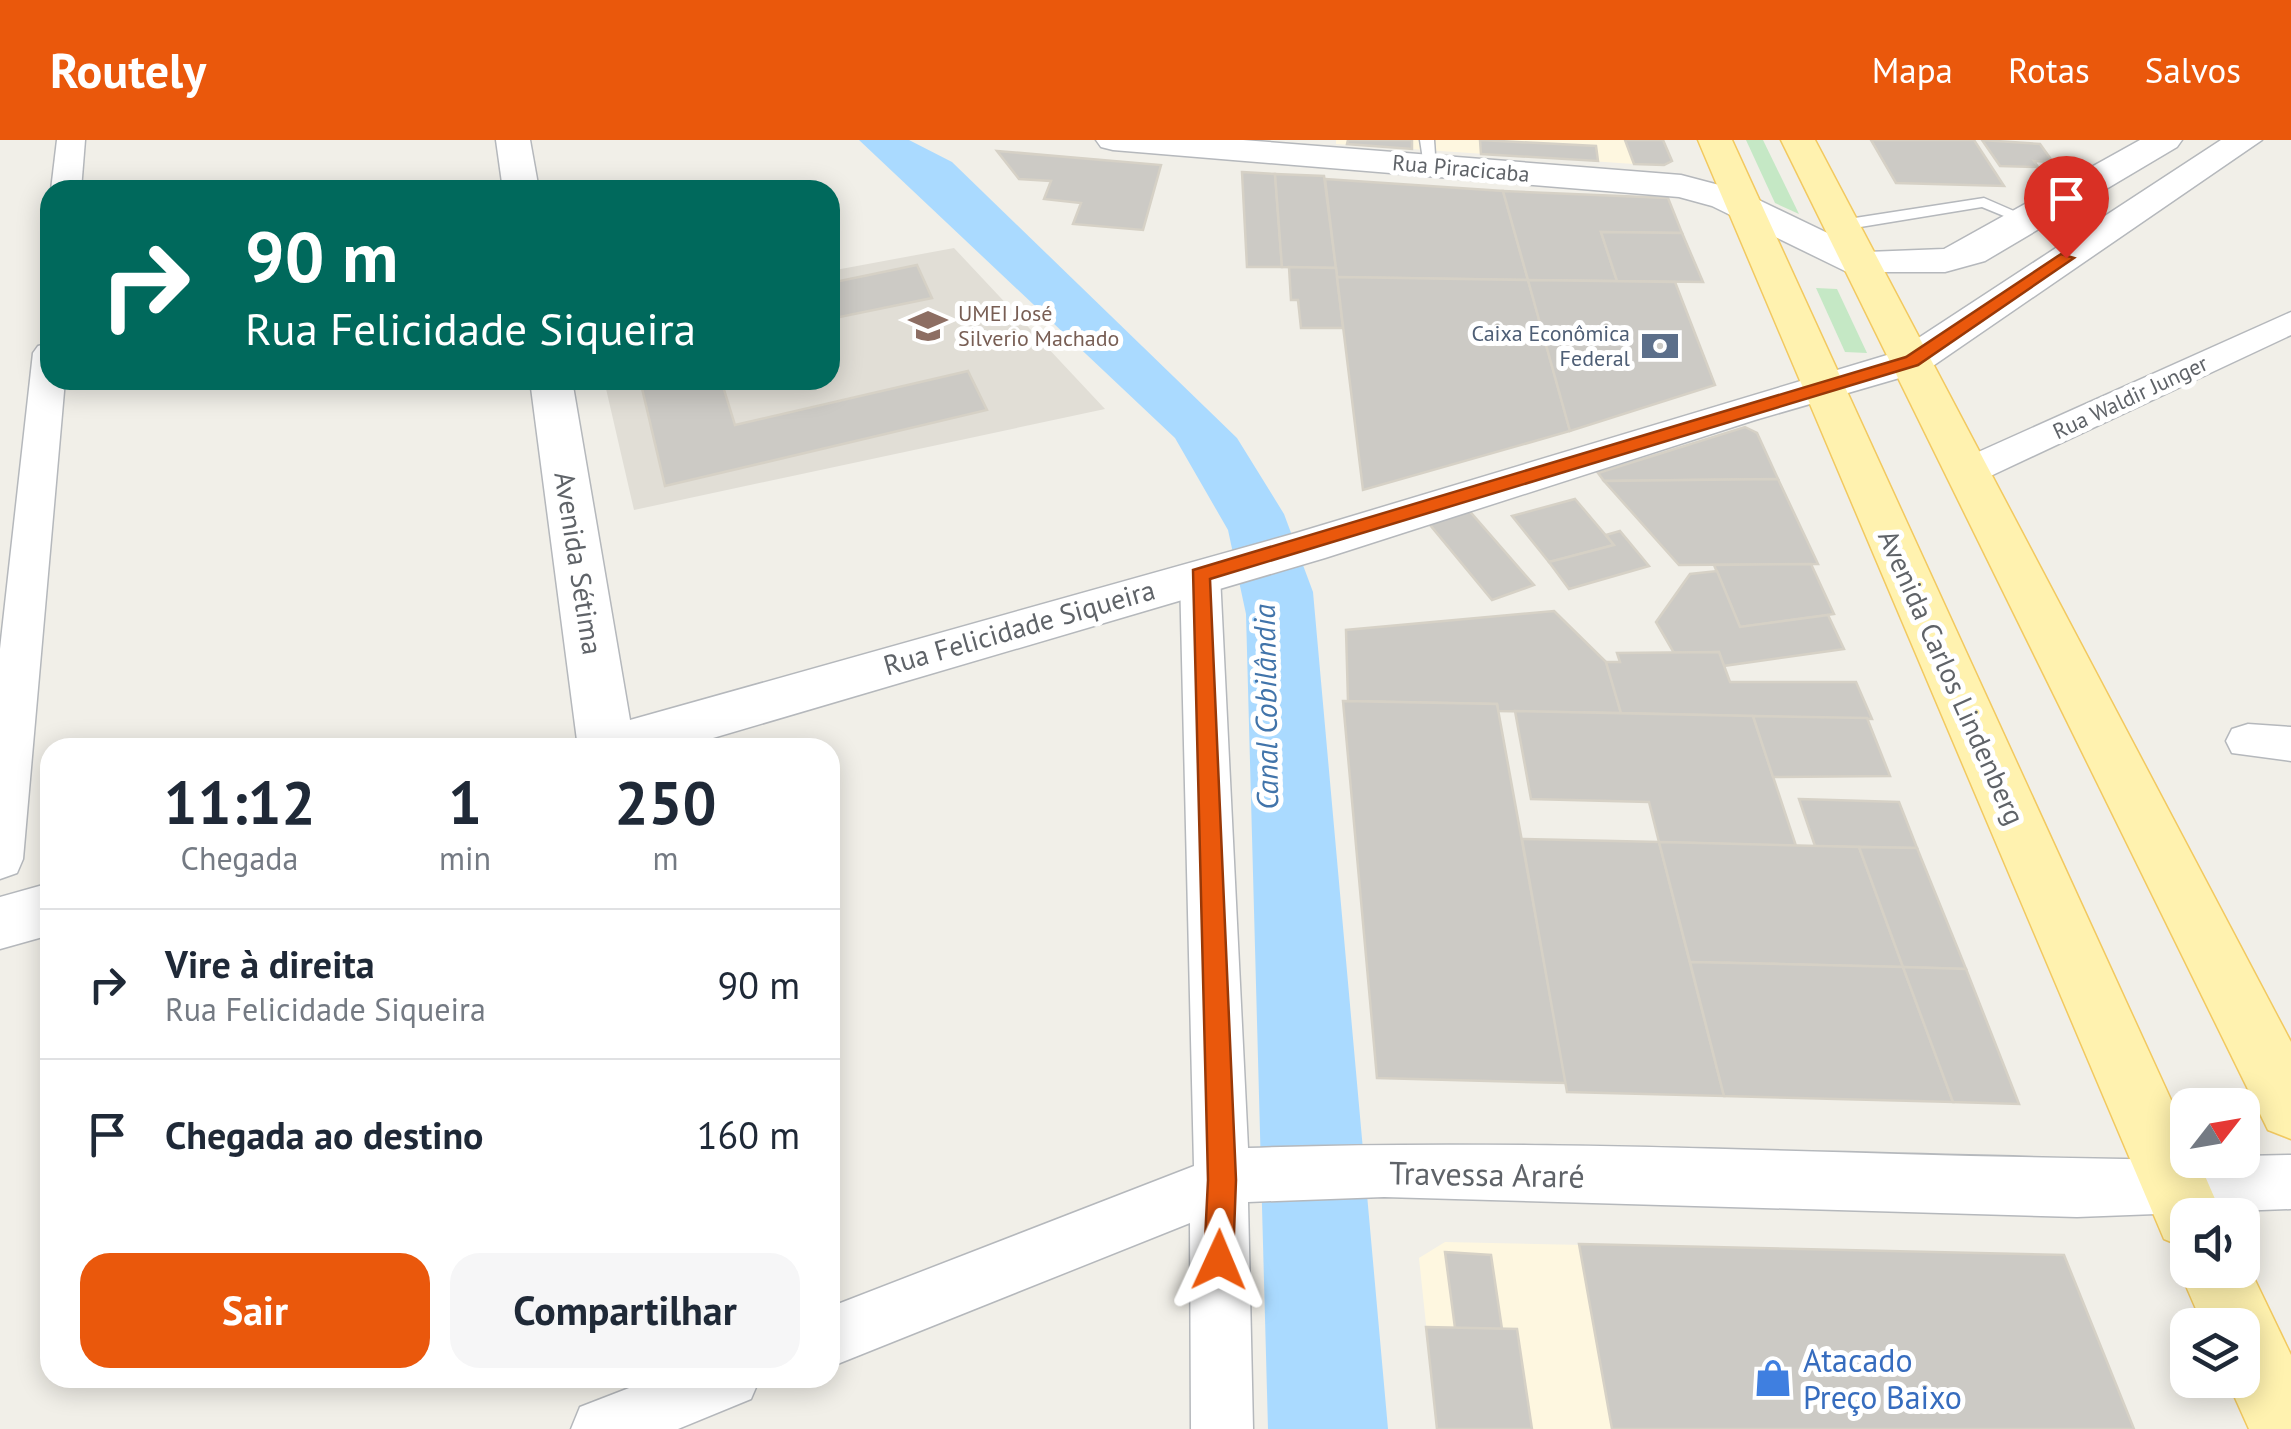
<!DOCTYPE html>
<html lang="pt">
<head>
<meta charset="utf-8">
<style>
  body { margin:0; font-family:"PT Sans",sans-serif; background:#f6f6f7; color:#1f2937; height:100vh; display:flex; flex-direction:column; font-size:38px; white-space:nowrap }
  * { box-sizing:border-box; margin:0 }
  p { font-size:32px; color:#747a83 }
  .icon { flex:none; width:55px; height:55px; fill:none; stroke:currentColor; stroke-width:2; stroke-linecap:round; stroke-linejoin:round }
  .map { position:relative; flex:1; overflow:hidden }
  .side { position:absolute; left:40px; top:598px; width:800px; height:650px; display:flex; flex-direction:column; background:#fff; border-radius:30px; box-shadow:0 5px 25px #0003 }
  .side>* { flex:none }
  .banner { position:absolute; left:40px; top:40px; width:800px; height:210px; border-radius:30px; box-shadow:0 5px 25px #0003; background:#00695c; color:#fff; overflow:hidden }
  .needle { width:65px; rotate:59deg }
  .fabs { position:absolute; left:2170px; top:948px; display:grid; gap:20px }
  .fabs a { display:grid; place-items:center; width:90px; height:90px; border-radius:20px; background:#fff; box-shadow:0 5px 25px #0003; font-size:50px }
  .pin { position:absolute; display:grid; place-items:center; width:85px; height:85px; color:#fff; margin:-102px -42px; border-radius:50% 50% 50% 0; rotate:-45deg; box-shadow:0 0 10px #0007 }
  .pin .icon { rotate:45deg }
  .me { position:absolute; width:110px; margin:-55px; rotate:1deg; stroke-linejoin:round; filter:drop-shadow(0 0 8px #0008) }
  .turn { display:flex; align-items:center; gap:35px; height:210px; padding:0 40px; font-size:45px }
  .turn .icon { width:130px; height:130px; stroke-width:2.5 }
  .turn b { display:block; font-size:70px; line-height:85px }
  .eta { display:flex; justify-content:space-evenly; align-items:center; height:170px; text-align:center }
  .eta b { font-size:60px; font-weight:600; line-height:70px }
  .button { display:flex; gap:20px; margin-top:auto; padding:20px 40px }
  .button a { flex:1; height:115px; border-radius:30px; background:#ea580c; color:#fff; font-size:40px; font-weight:600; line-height:115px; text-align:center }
  .button a+a { background:#f6f6f7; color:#1f2937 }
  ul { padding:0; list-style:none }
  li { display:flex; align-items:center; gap:30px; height:150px; padding:0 40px; border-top:2px solid #e0e1e3 }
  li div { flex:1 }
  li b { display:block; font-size:38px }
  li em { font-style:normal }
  header { display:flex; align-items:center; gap:60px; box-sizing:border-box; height:140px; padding:0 50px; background:#ea580c; color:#fff }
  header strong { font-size:48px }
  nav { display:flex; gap:55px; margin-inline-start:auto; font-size:35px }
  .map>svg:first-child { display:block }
  .commercial { fill:#fef7e0 }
  .education { fill:#e1ded6 }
  .green { fill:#c5e8c5 }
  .water { fill:#aadaff }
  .building { fill:#cccac5; stroke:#d6d1c6; stroke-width:2.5 }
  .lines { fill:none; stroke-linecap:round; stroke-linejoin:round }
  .service-casing { stroke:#b5b8bc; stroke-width:3 }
  .minor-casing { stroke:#b5b8bc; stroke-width:3 }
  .tertiary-casing { stroke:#b5b8bc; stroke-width:3 }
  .primary-casing { stroke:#f2c960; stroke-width:3 }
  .service { fill:#fff; fill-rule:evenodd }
  .minor { fill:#fff; fill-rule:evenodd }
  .tertiary { fill:#fff; fill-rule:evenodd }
  .primary { fill:#fff2af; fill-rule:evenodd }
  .route { fill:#ea580c; stroke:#983908; stroke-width:2.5 }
  .labels { text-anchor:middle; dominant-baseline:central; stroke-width:10; stroke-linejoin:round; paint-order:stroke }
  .far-street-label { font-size:22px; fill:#5f6368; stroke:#fff }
  .far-education-label { font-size:22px; fill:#785e54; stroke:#fff; text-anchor:start }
  .far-service-label { font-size:22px; fill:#4e5e75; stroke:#fff; text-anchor:end }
  .street-label { font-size:28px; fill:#5f6368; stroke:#fff }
  .water-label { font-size:30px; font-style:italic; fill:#4174aa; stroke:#fff }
  .near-street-label { font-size:32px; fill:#5f6368; stroke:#fff }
  .near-shop-label { font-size:32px; fill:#366cbe; stroke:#fff; text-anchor:start }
</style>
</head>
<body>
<header>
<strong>Routely</strong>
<nav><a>Mapa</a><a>Rotas</a><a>Salvos</a></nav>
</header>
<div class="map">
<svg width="2291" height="1289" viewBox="0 0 2291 1289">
  <rect width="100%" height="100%" fill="#f1efe8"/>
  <g class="commercial">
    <polygon points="1336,0 1663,0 1672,21 1664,25 1634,24 1336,4"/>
    <polygon points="1445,1102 2064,1115 2134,1289 1437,1289 1419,1118"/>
  </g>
  <polygon class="education" points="954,108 1105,269 634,370 604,240 830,240 830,131"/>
  <g class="green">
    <polygon points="1746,0 1763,0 1799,74 1775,63"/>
    <polygon points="1816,148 1837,149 1867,213 1845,212"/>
  </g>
  <polygon class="water" points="859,0 909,0 952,22 1237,298 1284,374 1313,452 1388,1289 1268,1289 1246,474 1228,390 1175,298"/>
  <g class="building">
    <polygon points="1348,0 1412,0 1412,9 1347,4"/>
    <polygon points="1480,0 1596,6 1598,21 1481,14"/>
    <polygon points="1625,0 1663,0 1672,21 1664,25 1634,24"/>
    <polygon points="1871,0 1974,0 2004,46 1896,43"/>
    <polygon points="1982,0 2040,4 2053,22 2034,21 2038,27 2000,26"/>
    <polygon points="997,11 1161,25 1143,90 1073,84 1081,63 1044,59 1051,41 1019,39"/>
    <polygon points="1242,32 1275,34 1282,127 1247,127"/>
    <polygon points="1275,34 1324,36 1336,128 1282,127"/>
    <polygon points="1325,39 1503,51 1528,140 1337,137"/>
    <polygon points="1503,51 1668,58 1682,93 1601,92 1617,141 1528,140"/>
    <polygon points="1601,92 1682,93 1703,142 1617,141"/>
    <polygon points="917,125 932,158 830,179 830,143"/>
    <polygon points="1289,127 1336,128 1343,188 1301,188 1298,160 1291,160"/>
    <polygon points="1337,137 1528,140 1570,291 1363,350"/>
    <polygon points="1528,140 1675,142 1715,245 1570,291"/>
    <polygon points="968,231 987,270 665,346 640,240 721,240 735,285"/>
    <polygon points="1745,287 1757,293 1778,339 1604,341 1598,333"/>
    <polygon points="1778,339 1818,424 1679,425 1604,341"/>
    <polygon points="1575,359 1614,405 1549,422 1512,376"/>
    <polygon points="1466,367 1534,445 1492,460 1426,380"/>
    <polygon points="1620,391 1649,426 1569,449 1549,422 1614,405 1606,395"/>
    <polygon points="1811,424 1834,474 1740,487 1714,425"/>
    <polygon points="1717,431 1740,487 1828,475 1844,509 1723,526 1719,512 1674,513 1656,482 1690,434"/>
    <polygon points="1554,471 1606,522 1621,573 1498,571 1497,564 1348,561 1346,490"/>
    <polygon points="1719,512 1730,542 1856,542 1872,579 1621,573 1606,522 1620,522 1617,513"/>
    <polygon points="1343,561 1497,564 1566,943 1377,938"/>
    <polygon points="1515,571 1753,576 1796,706 1659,702 1649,662 1531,659"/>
    <polygon points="1753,576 1867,578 1890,636 1773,637"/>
    <polygon points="1799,659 1899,662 1917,708 1815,706"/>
    <polygon points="1522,699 1659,702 1724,956 1567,952"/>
    <polygon points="1659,702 1859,707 1903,827 1690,822"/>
    <polygon points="1859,707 1917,708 1966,829 1903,827"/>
    <polygon points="1690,822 1903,827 1953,962 1724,956"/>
    <polygon points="1903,827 1966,829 2019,964 1953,962"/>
    <polygon points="1579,1104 2064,1115 2134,1289 1612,1289"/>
    <polygon points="1445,1112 1491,1115 1502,1189 1455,1188"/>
    <polygon points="1426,1187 1517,1189 1532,1289 1437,1289"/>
  </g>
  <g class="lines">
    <g class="service-casing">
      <g id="service">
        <polygon points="1420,0 1434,0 1436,29 1424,26"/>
        <polygon points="1984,58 2039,82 2026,85 1982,67 1842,90 1834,85 1842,80"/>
      </g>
    </g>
    <g class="minor-casing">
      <g id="minor">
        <polygon points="57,0 85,0 81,50 51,50"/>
        <polygon points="2291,172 2291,195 1982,340 1969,343 1956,340 1951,331 1956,322"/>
        <polygon points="50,203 50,240 65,240 23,719 17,733 0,739 0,509 33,213 38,206"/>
        <path d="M1200,421l14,4 6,10 28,573c330,-12 667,12 994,12v-4l49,-1v54l-214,8 -693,-20 -136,5 5,227h-62l-1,-206 -360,144v-60l364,-141 -14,-591 6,-10z"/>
        <polygon points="2248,584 2291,587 2291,621 2232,613 2226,601 2232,589"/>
        <polygon points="655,1238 760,1238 751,1259 678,1289 571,1289 580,1267"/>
      </g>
    </g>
    <g class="tertiary-casing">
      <g id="tertiary">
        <polygon points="496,0 530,0 539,50 503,50"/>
        <polygon points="1096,0 1243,0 1681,35 1738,50 1867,112 1944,109 2140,0 2182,0 2177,7 1985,121 1945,132 1847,132 1712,66 1679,57 1113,10 1101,7"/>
        <polygon points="2221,0 2262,0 1927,230 1755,280 1325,418 679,608 578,608 530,240 572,240 630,580 1296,393 1897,212"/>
        <polygon points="50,743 50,795 0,809 0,757"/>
      </g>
    </g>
    <g class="primary-casing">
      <g id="primary">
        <polygon points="1698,0 1732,0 2188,997 2188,1020 2198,1020 2222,1075 2188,1075 2188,1109 2164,1099"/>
        <polygon points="1781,0 1815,0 2291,902 2291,999 2268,990"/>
        <polygon points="2188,1109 2188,1130 2242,1130 2242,1113 2291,1215 2291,1289 2249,1289 2227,1240 2242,1240 2242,1185 2203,1185 2179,1130"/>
      </g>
    </g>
    <use href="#service" class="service"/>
    <use href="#minor" class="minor"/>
    <use href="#tertiary" class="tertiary"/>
    <use href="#primary" class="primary"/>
  </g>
  <polygon class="route" points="2061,114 2074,118 1918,225 1210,439 1236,1040 1233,1120 1229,1130 1219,1134 1209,1130 1204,1120 1208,1040 1193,430 1906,217"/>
  <defs>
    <g id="school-bare" transform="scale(3)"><path d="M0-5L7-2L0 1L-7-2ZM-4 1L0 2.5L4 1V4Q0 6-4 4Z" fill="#8d6e63" stroke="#fff" stroke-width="2.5" paint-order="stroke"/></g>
    <g id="bank-bare" transform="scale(3)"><path d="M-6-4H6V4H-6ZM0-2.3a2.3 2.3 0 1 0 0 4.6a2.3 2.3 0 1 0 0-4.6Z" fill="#5c6f8a" stroke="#fff" stroke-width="2.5" paint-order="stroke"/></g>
    <g id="shop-bare" transform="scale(3)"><path d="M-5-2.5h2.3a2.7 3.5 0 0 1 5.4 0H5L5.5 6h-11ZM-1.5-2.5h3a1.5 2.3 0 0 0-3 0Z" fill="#3f7fe0" stroke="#fff" stroke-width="2.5" paint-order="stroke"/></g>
  </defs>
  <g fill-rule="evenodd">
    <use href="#school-bare" x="928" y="186"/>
    <use href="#bank-bare" x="1660" y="206"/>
    <use href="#shop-bare" x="1773" y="1238"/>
  </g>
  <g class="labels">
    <g class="far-street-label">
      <text transform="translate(1461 28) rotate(5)">Rua Piracicaba</text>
      <text transform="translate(2130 257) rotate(-25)">Rua Waldir Junger</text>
    </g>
    <g class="far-education-label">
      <text x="958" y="173">UMEI José<tspan x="958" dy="25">Silverio Machado</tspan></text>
    </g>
    <g class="far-service-label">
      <text x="1630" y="193">Caixa Econômica<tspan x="1630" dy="25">Federal</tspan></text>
    </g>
    <g class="street-label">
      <text transform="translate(579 423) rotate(81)">Avenida Sétima</text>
      <text transform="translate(1019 487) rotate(-16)">Rua Felicidade Siqueira</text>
      <text transform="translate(1952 537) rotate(66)">Avenida Carlos Lindenberg</text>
    </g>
    <g class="water-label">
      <text transform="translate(1265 567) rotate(-91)">Canal Cobilândia</text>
    </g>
    <g class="near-street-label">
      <text transform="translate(1487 1034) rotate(1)">Travessa Araré</text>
    </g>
    <g class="near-shop-label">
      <text x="1803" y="1220">Atacado<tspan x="1803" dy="37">Preço Baixo</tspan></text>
    </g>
  </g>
</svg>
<div class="fabs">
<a><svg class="needle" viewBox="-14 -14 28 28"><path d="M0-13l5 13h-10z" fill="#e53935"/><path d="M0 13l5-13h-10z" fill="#747a83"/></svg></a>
<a><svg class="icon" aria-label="sound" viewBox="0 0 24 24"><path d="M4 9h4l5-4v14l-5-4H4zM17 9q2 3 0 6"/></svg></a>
<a><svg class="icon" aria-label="layers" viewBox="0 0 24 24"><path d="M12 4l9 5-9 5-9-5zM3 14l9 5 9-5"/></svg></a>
</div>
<div class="pin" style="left:2066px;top:118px;background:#d93025"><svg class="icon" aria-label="arrive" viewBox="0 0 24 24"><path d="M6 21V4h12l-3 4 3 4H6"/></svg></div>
<svg class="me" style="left:1219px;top:1120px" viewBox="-20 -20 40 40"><path d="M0-17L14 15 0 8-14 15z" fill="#ea580c" stroke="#fff" stroke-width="4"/></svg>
<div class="banner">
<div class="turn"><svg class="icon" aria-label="right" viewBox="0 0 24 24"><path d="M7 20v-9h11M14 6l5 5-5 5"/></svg><div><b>90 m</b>Rua Felicidade Siqueira</div></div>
</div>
<section class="side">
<div class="eta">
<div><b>11:12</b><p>Chegada</p></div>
<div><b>1</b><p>min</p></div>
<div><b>250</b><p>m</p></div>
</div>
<ul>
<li><svg class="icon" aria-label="right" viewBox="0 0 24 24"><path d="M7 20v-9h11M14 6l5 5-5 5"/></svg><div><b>Vire à direita</b><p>Rua Felicidade Siqueira</p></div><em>90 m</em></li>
<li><svg class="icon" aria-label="arrive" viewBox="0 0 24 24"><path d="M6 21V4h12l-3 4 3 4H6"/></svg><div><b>Chegada ao destino</b></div><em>160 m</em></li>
</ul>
<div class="button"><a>Sair</a><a>Compartilhar</a></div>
</section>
</div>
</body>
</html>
